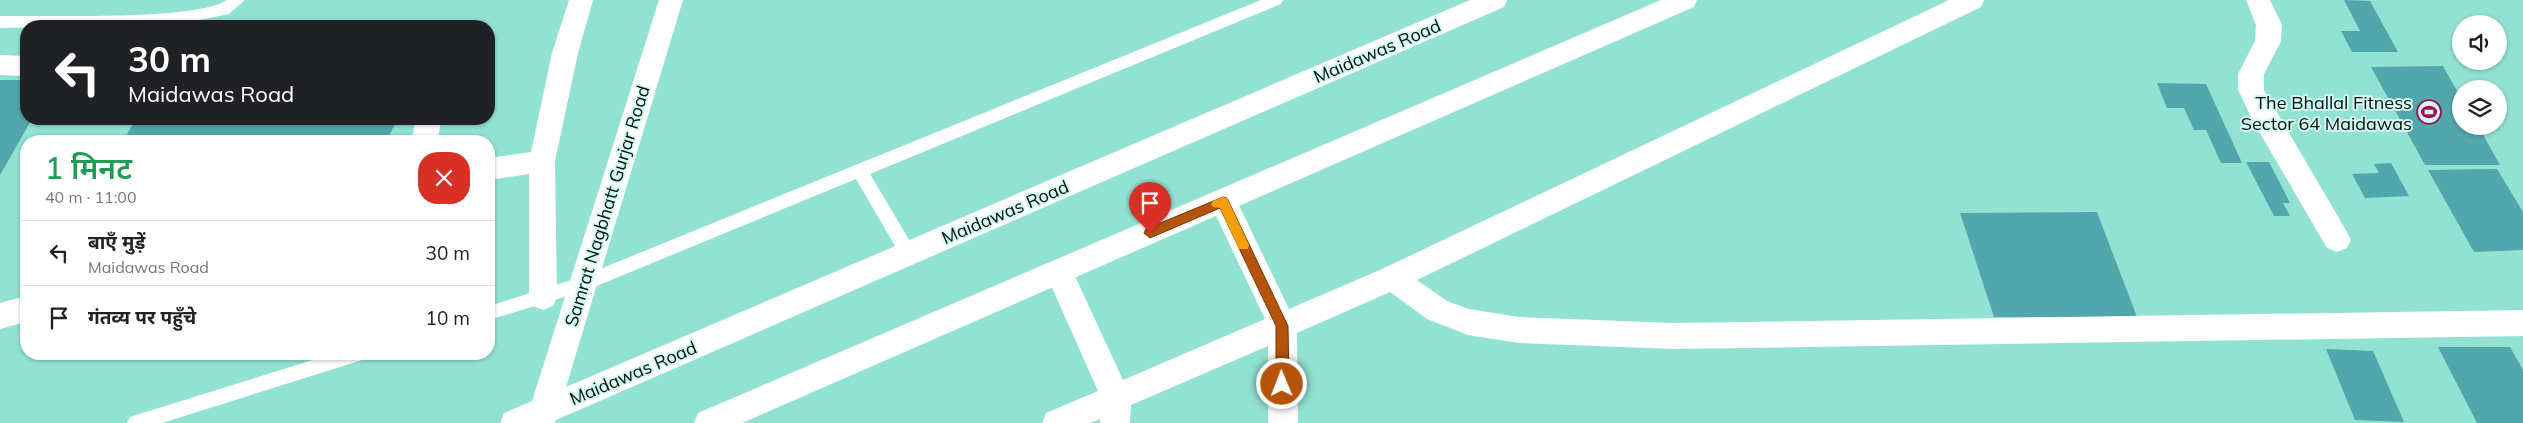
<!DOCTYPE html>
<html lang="hi">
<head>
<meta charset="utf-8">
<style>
  body { margin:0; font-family:Mulish,"Noto Sans Devanagari",sans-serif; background:#f6f6f6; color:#222; height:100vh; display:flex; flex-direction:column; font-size:19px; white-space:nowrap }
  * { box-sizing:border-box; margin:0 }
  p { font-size:16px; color:#767676 }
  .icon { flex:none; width:28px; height:28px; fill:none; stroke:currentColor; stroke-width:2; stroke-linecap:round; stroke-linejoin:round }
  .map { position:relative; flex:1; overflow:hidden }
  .side { position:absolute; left:20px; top:135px; width:475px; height:225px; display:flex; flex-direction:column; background:#fff; border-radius:20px; box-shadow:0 1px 4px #0004 }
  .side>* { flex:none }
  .hud { position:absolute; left:20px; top:20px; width:475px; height:105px; border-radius:20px; box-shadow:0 1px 4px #0004; background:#202124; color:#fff; overflow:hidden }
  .tools { position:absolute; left:2452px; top:15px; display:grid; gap:10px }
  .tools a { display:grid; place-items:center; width:55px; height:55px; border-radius:50%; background:#fff; box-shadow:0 1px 4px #0004; font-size:25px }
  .pin { position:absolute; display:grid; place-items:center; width:42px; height:42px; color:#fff; margin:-51px -21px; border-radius:50% 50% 50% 0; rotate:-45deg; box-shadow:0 0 5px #0007 }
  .pin .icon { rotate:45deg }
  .me { position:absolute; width:55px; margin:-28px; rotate:359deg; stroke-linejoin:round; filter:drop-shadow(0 0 4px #0008) }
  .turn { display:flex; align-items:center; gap:18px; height:105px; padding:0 25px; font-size:22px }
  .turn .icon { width:65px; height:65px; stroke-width:2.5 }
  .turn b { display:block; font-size:35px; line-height:42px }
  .round { display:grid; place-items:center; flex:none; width:52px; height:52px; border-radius:20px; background:#f6f6f6 }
  .summary { display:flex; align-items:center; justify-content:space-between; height:85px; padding:0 25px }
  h1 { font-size:30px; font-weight:600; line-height:38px; color:#1e9e55 }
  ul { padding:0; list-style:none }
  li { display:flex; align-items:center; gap:15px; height:65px; padding:0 25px; border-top:1px solid #e0e0e0 }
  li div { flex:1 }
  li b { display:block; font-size:19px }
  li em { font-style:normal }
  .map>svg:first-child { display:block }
  .building { fill:#51a7ab }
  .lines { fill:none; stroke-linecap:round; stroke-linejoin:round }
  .lane { fill:#fff; fill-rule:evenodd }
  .street { fill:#fff; fill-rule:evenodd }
  .secondary { fill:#fff; fill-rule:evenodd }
  .route { fill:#b45309; stroke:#753606 }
  .slow { fill:#f59e0b }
  .labels { text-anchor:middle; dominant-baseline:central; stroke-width:4; stroke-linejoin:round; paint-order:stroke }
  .street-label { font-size:18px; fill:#000f0c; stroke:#d4faf2 }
  .poi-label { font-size:18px; fill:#000f0c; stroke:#d4faf2; text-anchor:end }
</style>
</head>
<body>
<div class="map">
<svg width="2523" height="423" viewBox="0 0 2523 423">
  <rect width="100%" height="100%" fill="#91e2d2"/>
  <g class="building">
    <polygon points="2344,0 2370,1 2398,52 2352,52 2341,31 2360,31"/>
    <polygon points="2443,66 2461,98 2461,126 2478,126 2500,165 2425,165 2371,67"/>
    <polygon points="0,80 26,80 26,119 32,119 0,175"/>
    <polygon points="2157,83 2206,84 2242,163 2221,163 2206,130 2194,130 2184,108 2167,108"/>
    <polygon points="136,119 179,119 396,121 387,141 123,141"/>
    <polygon points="2246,162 2269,162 2290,203 2283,203 2290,216 2274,216"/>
    <polygon points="2391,163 2409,196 2365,198 2352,174 2379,173 2374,164"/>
    <polygon points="2497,169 2523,212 2523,250 2474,252 2428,170"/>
    <polygon points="2097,212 2137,317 1994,317 1960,213"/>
    <polygon points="2438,347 2510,347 2523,370 2523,423 2477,423"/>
    <polygon points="2326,349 2373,351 2404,422 2355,420"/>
  </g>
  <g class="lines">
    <g class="lane">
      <path d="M227,0h18l-16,14 -55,11 -174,3v-12c44,-1 197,5 227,-16z"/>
      <polygon points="1261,0 1283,0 1281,4 870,174 914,248 916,253 914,258 908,260 902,258 856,179 587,290 489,320 489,306 578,278"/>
      <polygon points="332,354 365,354 362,360 356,362 162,423 127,423 130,417 136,415"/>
    </g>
    <g class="street">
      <polygon points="569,0 593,0 578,53 555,161 557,297 553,306 543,310 533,306 529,297 529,174 489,180 489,158 531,152 552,53"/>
      <polygon points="1949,0 1984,0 1981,7 1417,280 1447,301 1469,309 1519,317 1674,323 2523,310 2523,336 1674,349 1519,343 1468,335 1427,319 1390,292 1297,333 1298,423 1268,423 1268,346 1131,405 1130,423 1100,423 1100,419 1090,423 1042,423 1046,413 1098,391 1045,272 1049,263 1059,260 1069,263 1123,380 1265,319 1209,201 1213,193 1223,189 1233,193 1289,309 1382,269"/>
      <polygon points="2246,0 2270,0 2282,25 2281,41 2264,74 2264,90 2347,232 2351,240 2347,248 2337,252 2327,248 2254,123 2238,90 2238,74 2255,41 2256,25"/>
      <polygon points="0,55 26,56 26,76 0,75"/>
      <polygon points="415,119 441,119 438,141 412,141"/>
      <polygon points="26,296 26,322 0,329 0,303"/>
    </g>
    <g class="secondary">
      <polygon points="659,0 683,0 566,387 1470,0 1507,0 1504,7 556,420 555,423 500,423 504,413 532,401"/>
      <polygon points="1661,0 1697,0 1694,7 742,423 694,423 698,413"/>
    </g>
  </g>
  <polygon class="route" points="1223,197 1227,198 1288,326 1289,384 1282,390 1276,384 1276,326 1220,208 1150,238 1144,233 1146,229"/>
  <polygon class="slow" points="1223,197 1227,198 1249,245 1248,249 1239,249 1220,208 1213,207 1211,204 1213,201"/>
  <defs>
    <g id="stadium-ring" transform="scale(1.25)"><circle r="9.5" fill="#d4faf2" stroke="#a10f55" stroke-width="1.5"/><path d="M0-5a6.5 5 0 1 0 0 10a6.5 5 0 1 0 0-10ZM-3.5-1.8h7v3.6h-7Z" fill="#a10f55"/></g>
  </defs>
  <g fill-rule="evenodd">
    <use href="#stadium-ring" x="2429" y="112"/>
  </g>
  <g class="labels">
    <g class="street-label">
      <text transform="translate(1377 51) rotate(-23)">Maidawas Road</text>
      <text transform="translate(607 206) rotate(-73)">Samrat Nagbhatt Gurjar Road</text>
      <text transform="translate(1005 212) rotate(-23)">Maidawas Road</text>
      <text transform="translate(633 373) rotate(-23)">Maidawas Road</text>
    </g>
    <g class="poi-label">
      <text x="2412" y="102">The Bhallal Fitness<tspan x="2412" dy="21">Sector 64 Maidawas</tspan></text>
    </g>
  </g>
</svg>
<div class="tools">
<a><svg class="icon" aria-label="sound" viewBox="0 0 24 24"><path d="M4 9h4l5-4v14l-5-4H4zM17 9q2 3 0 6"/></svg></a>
<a><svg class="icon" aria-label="layers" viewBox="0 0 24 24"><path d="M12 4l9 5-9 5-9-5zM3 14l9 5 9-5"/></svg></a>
</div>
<div class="pin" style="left:1150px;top:233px;background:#d93025"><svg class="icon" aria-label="arrive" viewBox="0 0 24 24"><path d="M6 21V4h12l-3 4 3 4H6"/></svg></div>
<svg class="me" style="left:1282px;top:384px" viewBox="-20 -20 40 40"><circle r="17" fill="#b45309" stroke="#fff" stroke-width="3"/><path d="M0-11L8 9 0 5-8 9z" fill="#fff"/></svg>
<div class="hud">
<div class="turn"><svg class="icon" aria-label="left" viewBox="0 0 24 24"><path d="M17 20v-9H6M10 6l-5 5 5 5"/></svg><div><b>30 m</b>Maidawas Road</div></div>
</div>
<section class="side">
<div class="summary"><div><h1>1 मिनट</h1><p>40 m · 11:00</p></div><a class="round" style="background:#d93025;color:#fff"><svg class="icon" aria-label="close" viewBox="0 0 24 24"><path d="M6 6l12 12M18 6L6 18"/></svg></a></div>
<ul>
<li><svg class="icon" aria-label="left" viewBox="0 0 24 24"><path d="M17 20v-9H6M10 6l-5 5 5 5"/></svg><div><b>बाएँ मुड़ें</b><p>Maidawas Road</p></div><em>30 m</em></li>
<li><svg class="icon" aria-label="arrive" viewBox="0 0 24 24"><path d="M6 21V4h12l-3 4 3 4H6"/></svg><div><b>गंतव्य पर पहुँचे</b></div><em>10 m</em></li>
</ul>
</section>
</div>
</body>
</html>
